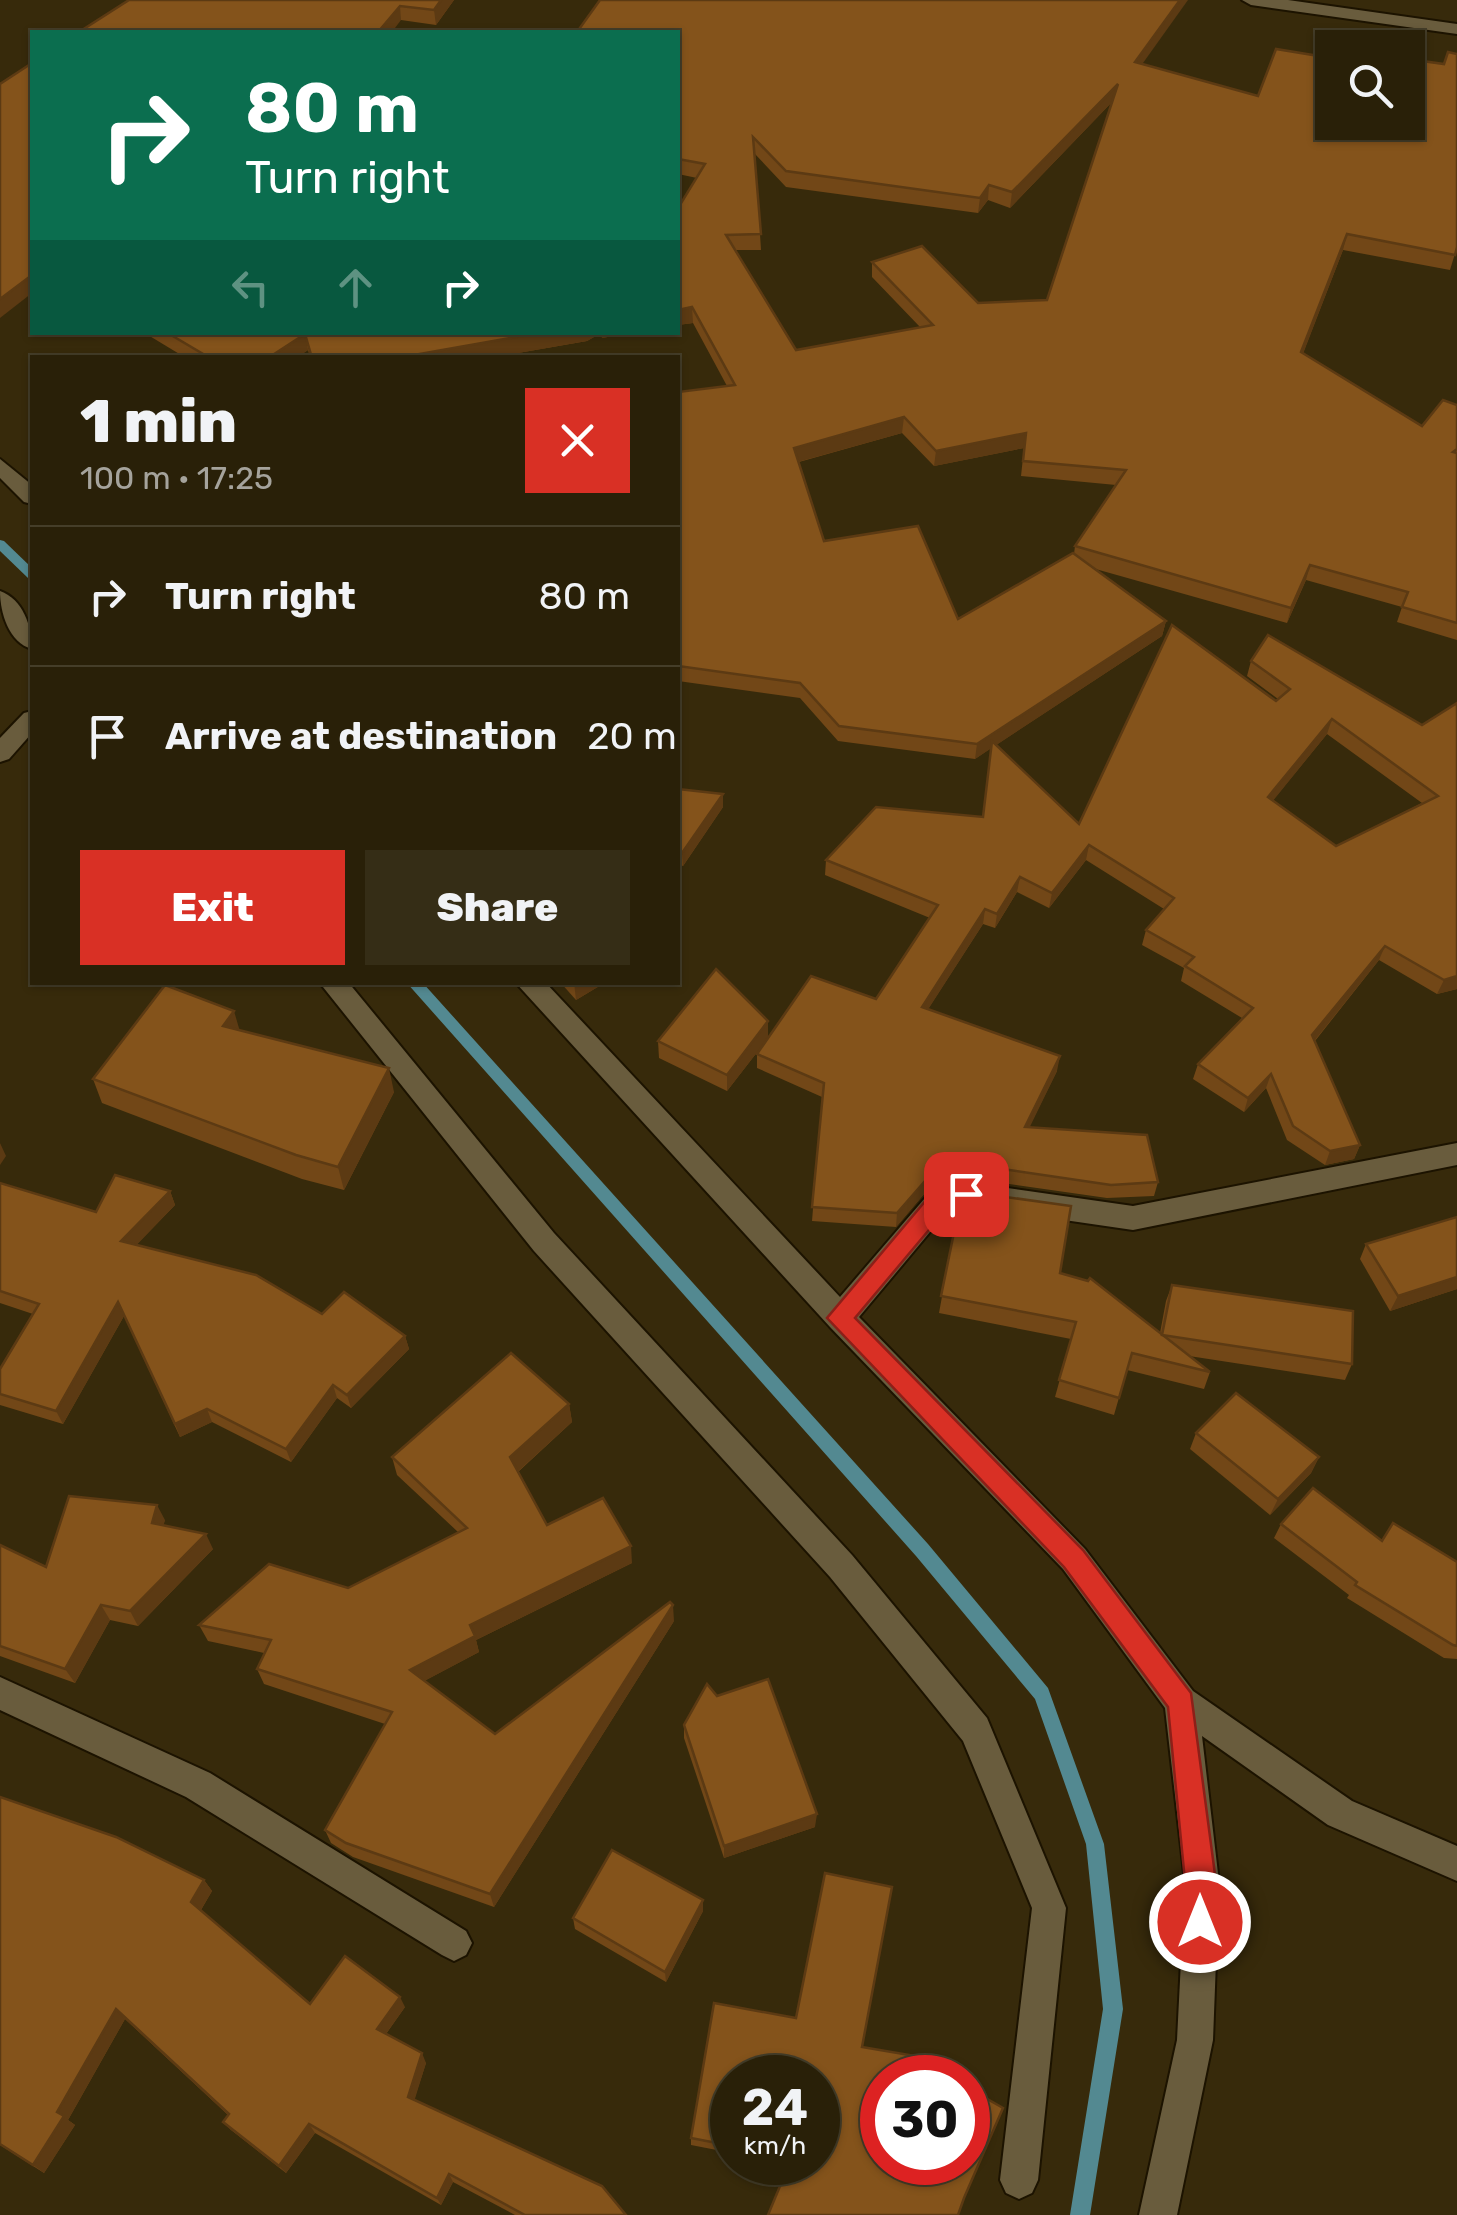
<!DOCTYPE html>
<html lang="en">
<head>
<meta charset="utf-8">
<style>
  body { margin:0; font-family:Rubik,sans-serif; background:#352d16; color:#f1f3f6; height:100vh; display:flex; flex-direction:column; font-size:38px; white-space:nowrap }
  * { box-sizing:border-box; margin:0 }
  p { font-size:32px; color:#a5a39c }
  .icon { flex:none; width:55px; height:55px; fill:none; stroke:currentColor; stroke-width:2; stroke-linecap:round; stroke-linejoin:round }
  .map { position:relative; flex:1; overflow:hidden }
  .sheet { position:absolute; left:30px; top:355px; width:650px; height:630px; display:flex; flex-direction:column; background:#292008; border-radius:0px; box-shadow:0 2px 8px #0004,0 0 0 2px #453e29 }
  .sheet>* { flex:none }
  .hud { position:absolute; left:30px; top:30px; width:650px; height:305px; border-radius:0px; box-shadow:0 2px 8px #0004,0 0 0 2px #453e29; background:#0b6e4f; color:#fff; overflow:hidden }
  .fabs { position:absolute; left:1315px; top:30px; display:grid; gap:20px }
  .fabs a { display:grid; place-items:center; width:110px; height:110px; border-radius:0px; background:#292008; box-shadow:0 2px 8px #0004,0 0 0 2px #453e29; font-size:50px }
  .speed { position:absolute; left:710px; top:2055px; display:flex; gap:20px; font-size:50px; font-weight:700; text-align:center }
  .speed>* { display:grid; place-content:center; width:130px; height:130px; border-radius:50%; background:#292008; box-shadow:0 2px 8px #0004,0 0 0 2px #453e29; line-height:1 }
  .speed small { font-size:25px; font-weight:400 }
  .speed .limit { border:15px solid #d22; background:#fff; color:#111 }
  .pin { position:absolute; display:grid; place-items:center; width:85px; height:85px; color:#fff; margin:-42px; border-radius:20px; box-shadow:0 5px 15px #0006 }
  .me { position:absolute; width:110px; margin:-55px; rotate:0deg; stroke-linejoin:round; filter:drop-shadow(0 0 8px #0008) }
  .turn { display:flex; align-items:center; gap:35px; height:210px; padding:0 50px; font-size:45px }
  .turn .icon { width:130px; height:130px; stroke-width:2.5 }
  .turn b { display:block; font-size:70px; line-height:85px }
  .lanes { display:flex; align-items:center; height:95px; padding:0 50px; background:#0003; justify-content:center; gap:50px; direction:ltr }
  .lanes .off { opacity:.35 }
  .round { display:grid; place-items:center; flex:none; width:105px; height:105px; border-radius:0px; background:#352d16 }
  .overview { display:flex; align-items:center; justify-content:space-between; height:170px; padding:0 50px }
  h1 { font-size:60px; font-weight:800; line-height:75px }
  .primary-button { display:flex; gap:20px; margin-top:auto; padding:20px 50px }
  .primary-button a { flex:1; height:115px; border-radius:0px; background:#d93025; color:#fff; font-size:40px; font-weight:800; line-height:115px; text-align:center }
  .primary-button a+a { background:#352d16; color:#f1f3f6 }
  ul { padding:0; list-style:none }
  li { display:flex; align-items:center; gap:30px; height:140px; padding:0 50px; border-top:2px solid #453e29 }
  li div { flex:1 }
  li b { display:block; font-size:38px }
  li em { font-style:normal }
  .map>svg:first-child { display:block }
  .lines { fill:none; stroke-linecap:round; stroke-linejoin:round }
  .stream { fill:#538991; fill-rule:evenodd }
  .minor-casing { stroke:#1c1300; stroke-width:4 }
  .tertiary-casing { stroke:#1c1300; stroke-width:4 }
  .minor { fill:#695c3d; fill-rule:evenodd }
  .tertiary { fill:#695c3d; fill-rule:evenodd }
  .wall { fill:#724717; fill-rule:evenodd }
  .shaded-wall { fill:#5c3a13 }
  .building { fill:#84531b; stroke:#5c3a13; stroke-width:2.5; fill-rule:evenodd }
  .route { fill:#d93025; stroke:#8d1f18; stroke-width:2.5 }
</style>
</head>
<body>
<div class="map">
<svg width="1457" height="2215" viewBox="0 0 1457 2215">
  <rect width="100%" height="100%" fill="#372a0b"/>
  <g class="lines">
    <g class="stream">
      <polygon points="0,540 4,541 32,568 32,579 28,578 0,551"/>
      <polygon points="406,982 422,982 928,1544 1048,1688 1104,1844 1123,2009 1090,2215 1070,2215 1103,2009 1086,1844 1035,1699 916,1556"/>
    </g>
    <g class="minor-casing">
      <g id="minor">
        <polygon points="0,459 32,485 32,504 24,502 0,478"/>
        <path d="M0,591c23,8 32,36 32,58 -23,-6 -32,-36 -32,-58z"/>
        <polygon points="32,711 32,733 9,759 0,762 0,738 24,713"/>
        <polygon points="319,982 348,982 554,1233 852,1555 987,1718 1066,1908 1038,2180 1032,2193 1019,2199 1006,2193 1000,2180 1032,1908 963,1741 830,1577 534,1251"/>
        <polygon points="515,982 545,982 840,1297 925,1198 966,1182 1133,1206 1457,1143 1457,1165 1133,1230 967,1206 945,1214 859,1317 1085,1549 1193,1691 1352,1801 1457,1846 1457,1881 1328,1825 1202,1736 1219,1882 1213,2040 1177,2215 1139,2215 1177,2040 1185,1882 1165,1708 1063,1569 830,1327"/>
        <polygon points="0,1677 210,1773 466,1931 472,1943 466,1955 454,1961 442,1955 186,1797 0,1710"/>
      </g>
    </g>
    <g class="tertiary-casing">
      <polygon id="tertiary" points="1242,0 1288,0 1457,24 1457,34 1251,5"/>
    </g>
    <use href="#minor" class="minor"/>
    <use href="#tertiary" class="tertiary"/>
  </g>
  <g class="wall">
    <polygon points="129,0 454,0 436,25 401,20"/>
    <path d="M678,32l464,32 116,32 60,-40 2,-8 137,199 -7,23 -107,-20 -40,103 119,73 35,-21v235l-60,-18 5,-15 -96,-27 -19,43 -195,-55 74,53 -4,15 -166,109 83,79 199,-125 -31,-23 4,-15 171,64 35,-22v286l-20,5 -58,-34 -64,81 45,104 -6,14 -29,6 -38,-25 -21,-52 -22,24 -51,-33 5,-15 44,-46 -61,-37 3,-13 -42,-23 4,-15 18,-21 -78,-49 -37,48 -32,-16 -22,36 -12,-4 -55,85 129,62 -28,56 129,55 -4,14 -47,2 -140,-20 -43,16 -28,33 -84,-6 10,-124 -65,-29v-14l119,-55 54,-81 -105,-43 1,-15 157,-43 8,-69 -16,11 -137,-18 -38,-43 -122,-17v-289l49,-6 -34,-63 -15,2 19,-147 -19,-4zM1111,103l-64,197 -69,3 -106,-41v15l48,50 -124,23 -61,-100h26l-6,-96 31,33 192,26 10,-13 22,8zM902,433l32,33 90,-18 -3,28 95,9 -41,61 -1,8 -116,65 -134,-78 -25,-79zM1327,734l95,69 -86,43 -63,-46z"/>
    <polygon points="143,332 636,332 602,338 601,333 587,341 490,358 310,358 308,350 296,358 186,358"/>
    <polygon points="678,789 723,807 683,866 678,864"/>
    <polygon points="560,982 606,982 576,1000"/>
    <polygon points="768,1021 768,1038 727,1091 659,1058 658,1041"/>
    <polygon points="240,1030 394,1092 344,1190 302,1179 102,1103 93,1079"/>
    <polygon points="0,1183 96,1212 170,1191 175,1205 136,1245 322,1314 405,1336 409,1349 351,1408 337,1398 291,1462 212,1422 180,1437 124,1316 63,1424 0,1405 0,1369 33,1314 0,1303"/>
    <polygon points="950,1199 1060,1273 1160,1333 1166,1301 1172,1285 1352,1364 1345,1380 1189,1356 1210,1372 1204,1389 1127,1370 1114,1415 1055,1397 1071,1339 939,1313 954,1231 937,1229 940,1212"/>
    <polygon points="1457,1217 1457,1289 1390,1311 1360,1259 1366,1244"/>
    <polygon points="569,1404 572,1422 518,1472 547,1525 632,1563 476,1640 479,1652 424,1681 495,1734 674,1621 494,1907 353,1857 331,1843 325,1830 385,1724 264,1684 257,1669 264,1653 208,1641 199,1625 348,1588 458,1532 397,1475 392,1457"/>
    <polygon points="1196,1433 1319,1457 1311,1473 1270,1515 1190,1449"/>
    <polygon points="165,1520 163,1525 213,1549 138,1626 110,1620 75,1683 0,1656 0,1545 46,1567"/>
    <polygon points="1281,1524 1382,1541 1457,1562 1457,1659 1444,1658 1347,1598 1349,1595 1274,1538"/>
    <polygon points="684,1725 815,1827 724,1858 684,1738"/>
    <polygon points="825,1873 892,1887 862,2047 927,2058 926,2065 949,2078 882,2078 882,2162 968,2162 968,2088 1003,2108 964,2198 958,2215 768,2215 790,2164 781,2162 818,2162 818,2078 732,2078 732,2153 691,2145 691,2138 714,2003 796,2018"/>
    <polygon points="204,1880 212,1891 201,1910 310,2004 405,2007 386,2034 426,2063 414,2100 626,2215 515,2215 453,2182 441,2205 315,2133 286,2173 231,2130 223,2122 228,2115 125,2019 68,2120 75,2125 44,2173 0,2145"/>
    <polygon points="703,1900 703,1911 666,1982 575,1929 573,1918"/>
  </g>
  <g class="shaded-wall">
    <polygon points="441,0 454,0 436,25 434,10"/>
    <polygon points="1180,0 1188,0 1133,77 1135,62"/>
    <polygon points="400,6 401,20 392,32 378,32"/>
    <polygon points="1118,84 1115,99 1010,208 1012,192"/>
    <polygon points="989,185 988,200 978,213 980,198"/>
    <polygon points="1347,234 1343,250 1298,367 1301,352"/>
    <polygon points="32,275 32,293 0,318 0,299"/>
    <polygon points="692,307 693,323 678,325 678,310"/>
    <polygon points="544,332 636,332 602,338 601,333 587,341 490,358 397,358"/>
    <polygon points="305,334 308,350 296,358 268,358"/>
    <polygon points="904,417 902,433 794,463 794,448"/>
    <polygon points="1026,433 1024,448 934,466 936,451"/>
    <polygon points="1310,565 1306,580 1287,623 1291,608"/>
    <polygon points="1166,621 1162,636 975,759 977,744"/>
    <polygon points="1332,719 1327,734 1264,812 1268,797"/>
    <polygon points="723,794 723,807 683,866 682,853"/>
    <polygon points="1089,845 1086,860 1049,908 1052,893"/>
    <polygon points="1020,877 1017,892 995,928 997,914"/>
    <polygon points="985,909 983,924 920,1022 922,1007"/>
    <polygon points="1385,946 1379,960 1307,1050 1312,1035"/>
    <polygon points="1457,976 1457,989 1437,994 1444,980"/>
    <polygon points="574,982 606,982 576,1000"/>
    <polygon points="234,1011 241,1035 223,1026"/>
    <polygon points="768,1021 768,1038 727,1091 727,1075"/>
    <polygon points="1060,1056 1057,1071 1023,1141 1025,1127"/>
    <polygon points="389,1068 394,1092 344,1190 338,1167"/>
    <polygon points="1271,1074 1266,1088 1244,1112 1248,1098"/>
    <polygon points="0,1143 6,1156 0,1165"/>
    <polygon points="1360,1145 1354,1159 1325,1165 1330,1151"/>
    <polygon points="969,1164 967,1178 924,1194 896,1227 897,1213 925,1181"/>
    <polygon points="170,1191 175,1205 127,1255 121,1241"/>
    <polygon points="1457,1277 1457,1289 1390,1311 1398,1296"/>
    <polygon points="118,1302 124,1316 63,1424 56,1411"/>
    <polygon points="405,1336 409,1349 351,1408 347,1395"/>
    <polygon points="333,1385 337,1398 291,1462 286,1449"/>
    <polygon points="569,1404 572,1422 514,1475 510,1457"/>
    <polygon points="207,1409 212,1422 180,1437 175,1424"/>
    <polygon points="1319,1457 1311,1473 1270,1515 1278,1499"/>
    <polygon points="157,1505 165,1520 160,1538 152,1523"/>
    <polygon points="206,1534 213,1549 138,1626 130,1611"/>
    <polygon points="631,1546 632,1563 476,1640 479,1652 415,1686 410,1670 470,1625"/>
    <polygon points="101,1605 110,1620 75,1683 65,1669"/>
    <polygon points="673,1605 674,1621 494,1907 490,1894"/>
    <polygon points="817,1814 815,1827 724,1858 724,1846"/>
    <polygon points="204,1880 212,1891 199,1913 191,1902"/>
    <polygon points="703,1900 703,1911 666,1982 665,1972"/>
    <polygon points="400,1997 405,2007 383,2038 377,2029"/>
    <polygon points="116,2009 125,2019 68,2120 75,2125 44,2173 33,2165 57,2112"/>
    <polygon points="422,2053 426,2063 413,2105 408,2097"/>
    <polygon points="309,2124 315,2133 286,2173 279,2166"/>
    <polygon points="449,2174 453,2182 441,2205 437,2198"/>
  </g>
  <g class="building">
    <polygon points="129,0 441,0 434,10 400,6 378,32 79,32"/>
    <path d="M600,0h580l-45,62 123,34 18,-47 43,7 1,-8 12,2v72h76v-63l36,5 4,-12 9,2v193l-2,8 -108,-21 -46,118 121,74 21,-26 14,5v44l-4,3 4,1v170l-55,-16 6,-15 -98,-27 -19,43 -216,-62 51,-76 -103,-9 3,-28 -90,18 -32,-34 -110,31 30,93 94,-15 40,93 115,-66 93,68 -189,123 -138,-18 -39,-43 -122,-17v-274l57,-7 -43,-78 -14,3v-102l27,-44 -27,-5v-127h-101zM1118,84l-71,216 -69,3 -56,-57 -50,16 61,63 -137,25 -70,-115 35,-1 -8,-97 33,34 194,27 9,-13 23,7z"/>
    <polygon points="32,63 32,275 0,299 0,84"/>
    <polygon points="166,332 544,332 397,358 312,358 305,334 268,358 210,358"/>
    <path d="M1172,625l104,76 14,-12 -39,-28 17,-26 154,90 35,-22v273l-13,4 -59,-34 -73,89 48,110 -30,6 -37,-25 -22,-52 -23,24 -50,-34 55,-56 -68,-42 9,-9 -48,-27 28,-32 -85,-53 -37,48 -32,-16 -23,37 -12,-5 -63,98 138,49 -35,71 122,8 11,47 -47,3 -142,-21 -44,17 -28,32 -85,-6 12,-124 -67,-29 54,-78 65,23 62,-94 -112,-45 50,-53 107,10 9,-76 87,83zM1332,719l106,77 -102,50 -68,-49z"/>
    <polygon points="678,789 723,794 682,853 678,852"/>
    <polygon points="716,969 768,1021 727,1075 658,1041"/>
    <polygon points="165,985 234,1011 223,1026 389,1068 338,1167 296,1155 93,1079"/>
    <polygon points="115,1175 170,1191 121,1241 256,1275 322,1314 344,1292 405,1336 347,1395 333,1385 286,1449 207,1409 175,1424 118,1302 56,1411 0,1394 0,1369 39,1304 0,1291 0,1183 96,1212"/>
    <polygon points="970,1192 1071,1206 1060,1273 1088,1281 1090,1278 1210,1372 1132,1353 1119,1398 1059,1380 1076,1322 941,1296 958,1213 940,1212 950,1199"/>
    <polygon points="1457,1217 1457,1277 1398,1296 1366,1244"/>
    <polygon points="1172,1285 1353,1311 1352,1364 1162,1335"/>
    <polygon points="511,1353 569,1404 510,1457 547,1525 603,1498 631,1546 470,1625 475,1636 410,1670 495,1734 670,1602 673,1605 490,1894 346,1843 325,1830 392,1712 257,1669 271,1640 199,1625 269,1564 348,1588 467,1528 392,1457"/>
    <polygon points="1236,1393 1319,1457 1278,1499 1196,1433"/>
    <polygon points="1313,1488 1382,1541 1393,1523 1457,1562 1457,1646 1453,1645 1355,1585 1357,1582 1281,1524"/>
    <polygon points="69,1496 157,1505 152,1523 206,1534 130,1611 101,1605 65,1669 0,1646 0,1545 46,1567"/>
    <polygon points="768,1679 817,1814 724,1846 684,1725 707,1684 717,1696"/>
    <polygon points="0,1797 116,1837 204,1880 191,1902 310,2004 345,1956 400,1997 377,2029 422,2053 408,2097 602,2186 626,2215 525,2215 449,2174 437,2198 309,2124 279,2166 223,2122 229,2114 116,2009 57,2112 64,2116 33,2165 0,2144"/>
    <polygon points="612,1850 703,1900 665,1972 573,1918"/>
    <polygon points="825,1873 892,1887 862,2047 927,2058 926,2065 949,2078 882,2078 882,2162 968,2162 968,2088 1003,2108 964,2198 958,2215 768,2215 790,2162 818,2162 818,2078 732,2078 732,2146 691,2138 714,2003 796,2018"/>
  </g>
  <polygon class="route" points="966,1185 974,1188 974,1201 944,1212 855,1318 1083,1550 1191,1693 1216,1882 1210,1932 1200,1936 1190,1932 1168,1707 1064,1567 827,1318 927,1199"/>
</svg>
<div class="fabs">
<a><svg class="icon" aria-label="search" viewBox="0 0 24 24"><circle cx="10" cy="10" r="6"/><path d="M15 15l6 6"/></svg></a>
</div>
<div class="speed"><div>24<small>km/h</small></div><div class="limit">30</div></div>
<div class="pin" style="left:966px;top:1194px;background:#d93025"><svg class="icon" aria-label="arrive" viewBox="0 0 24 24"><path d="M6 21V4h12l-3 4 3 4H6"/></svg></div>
<svg class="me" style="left:1200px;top:1922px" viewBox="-20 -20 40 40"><circle r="17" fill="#d93025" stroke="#fff" stroke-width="3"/><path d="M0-11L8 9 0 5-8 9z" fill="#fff"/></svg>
<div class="hud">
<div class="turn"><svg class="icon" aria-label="right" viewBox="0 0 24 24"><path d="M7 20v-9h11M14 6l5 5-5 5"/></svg><div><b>80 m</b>Turn right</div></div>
<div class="lanes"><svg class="icon off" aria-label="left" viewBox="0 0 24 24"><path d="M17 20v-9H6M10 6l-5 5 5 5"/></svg><svg class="icon off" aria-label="ahead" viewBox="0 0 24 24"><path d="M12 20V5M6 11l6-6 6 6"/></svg><svg class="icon" aria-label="right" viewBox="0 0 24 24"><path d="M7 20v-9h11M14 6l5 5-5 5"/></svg></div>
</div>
<section class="sheet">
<div class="overview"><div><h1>1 min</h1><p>100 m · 17:25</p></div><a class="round" style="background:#d93025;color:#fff"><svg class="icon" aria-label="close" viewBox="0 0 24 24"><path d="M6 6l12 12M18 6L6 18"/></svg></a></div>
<ul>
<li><svg class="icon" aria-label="right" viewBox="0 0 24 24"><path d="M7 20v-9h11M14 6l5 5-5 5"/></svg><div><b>Turn right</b></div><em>80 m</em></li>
<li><svg class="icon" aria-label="arrive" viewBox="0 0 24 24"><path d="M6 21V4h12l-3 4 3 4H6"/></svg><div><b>Arrive at destination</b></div><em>20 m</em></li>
</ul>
<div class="primary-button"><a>Exit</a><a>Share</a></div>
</section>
</div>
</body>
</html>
